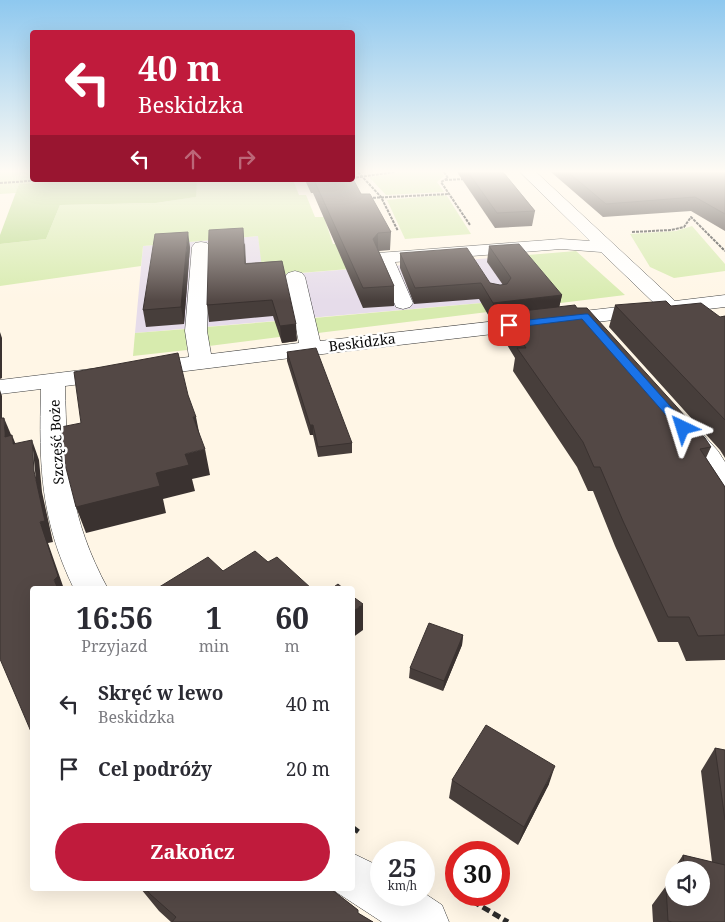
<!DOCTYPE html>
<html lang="pl">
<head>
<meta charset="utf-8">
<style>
  body { margin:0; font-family:"Noto Serif",serif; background:#f7f7f7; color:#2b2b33; height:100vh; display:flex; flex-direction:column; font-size:19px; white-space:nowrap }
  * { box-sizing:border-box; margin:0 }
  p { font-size:16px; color:#7c7c81 }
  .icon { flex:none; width:28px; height:28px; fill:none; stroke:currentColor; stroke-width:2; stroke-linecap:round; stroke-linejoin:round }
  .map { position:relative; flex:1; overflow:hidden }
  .sheet { position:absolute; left:30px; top:586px; width:325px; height:305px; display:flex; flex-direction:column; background:#fff; border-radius:5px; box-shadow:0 5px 20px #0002 }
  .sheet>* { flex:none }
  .top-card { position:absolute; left:30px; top:30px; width:325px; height:152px; border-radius:5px; box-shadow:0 5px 20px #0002; background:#c01b3c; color:#fff; overflow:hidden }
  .fabs { position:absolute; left:665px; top:861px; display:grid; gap:10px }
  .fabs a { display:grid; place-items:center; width:45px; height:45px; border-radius:50%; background:#fff; box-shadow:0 5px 20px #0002; font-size:25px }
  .speed { position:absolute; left:370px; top:841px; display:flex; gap:10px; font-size:25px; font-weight:700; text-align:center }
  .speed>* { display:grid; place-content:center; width:65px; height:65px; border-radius:50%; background:#fff; box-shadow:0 5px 20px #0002; line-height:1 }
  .speed small { font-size:12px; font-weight:400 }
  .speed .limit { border:8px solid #d22; background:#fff; color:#111 }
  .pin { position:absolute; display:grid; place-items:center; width:42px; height:42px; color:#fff; margin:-21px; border-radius:10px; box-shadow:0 2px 8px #0006 }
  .me { position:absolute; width:55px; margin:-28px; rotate:319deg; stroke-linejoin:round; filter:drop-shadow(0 0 4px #0008) }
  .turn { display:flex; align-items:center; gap:18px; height:105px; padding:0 25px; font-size:22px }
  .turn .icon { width:65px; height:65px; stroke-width:2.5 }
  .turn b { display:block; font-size:35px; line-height:42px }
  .lanes { display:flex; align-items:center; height:48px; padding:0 25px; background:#0003; justify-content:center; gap:25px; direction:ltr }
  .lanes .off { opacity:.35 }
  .eta { display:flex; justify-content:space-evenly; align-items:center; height:85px; text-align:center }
  .eta b { font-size:30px; font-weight:700; line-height:35px }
  .action { display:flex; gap:10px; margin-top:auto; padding:10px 25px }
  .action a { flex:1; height:58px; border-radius:30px; background:#c01b3c; color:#fff; font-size:20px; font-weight:700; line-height:58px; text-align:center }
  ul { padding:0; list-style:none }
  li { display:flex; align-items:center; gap:15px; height:65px; padding:0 25px }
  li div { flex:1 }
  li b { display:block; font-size:19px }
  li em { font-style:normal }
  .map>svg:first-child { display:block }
  .industrial { fill:#e6dcea }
  .green { fill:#d7ebae }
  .forest { fill:#bddc8d }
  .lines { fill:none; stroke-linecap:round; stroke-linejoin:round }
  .minor-casing { stroke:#3c3c3c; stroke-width:1 }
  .path-far1 { stroke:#2b2b2b; stroke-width:2; stroke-dasharray:3 1; stroke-linecap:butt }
  .path { stroke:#2b2b2b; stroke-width:5; stroke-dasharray:8 4; stroke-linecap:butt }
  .minor { fill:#fff; fill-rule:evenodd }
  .wall { fill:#473e3b; fill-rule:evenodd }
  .shaded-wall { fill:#3a3230 }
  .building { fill:#534845; stroke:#3a3230 }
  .route { fill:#1a73e8; stroke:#114b97 }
  .labels { text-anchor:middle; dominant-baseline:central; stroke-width:5; stroke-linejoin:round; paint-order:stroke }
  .street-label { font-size:14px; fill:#090909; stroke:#fff }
</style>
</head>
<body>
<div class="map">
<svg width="725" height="922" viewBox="0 0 725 922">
  <rect width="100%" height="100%" fill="#fff6e6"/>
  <polygon class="industrial" points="258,236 264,276 528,255 563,296 135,333 143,246"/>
  <g class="green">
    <polygon points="0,172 32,172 32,180 53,180 52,183 19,184 16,193 0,194"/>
    <polygon points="403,172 441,172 444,176 437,182 444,192 386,195 369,177"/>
    <polygon points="197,180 293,180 299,195 306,195 315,217 324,217 333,244 353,243 361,268 263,276 258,236 143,246 141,266 0,286 0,244 46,239 60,205 156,203 195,197"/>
    <polygon points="442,195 447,196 471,234 405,239 387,200"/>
    <polygon points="692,226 725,264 725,271 674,278 650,267 630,234 676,231"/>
    <polygon points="576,251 625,295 318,333 314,318 562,296 528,255"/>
    <polygon points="292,320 295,335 209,346 206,327"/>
    <polygon points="186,329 187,350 133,356 135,333"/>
  </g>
  <polygon class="forest" points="96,180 197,180 196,197 156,203 60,205 46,239 0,244 0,235 19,184"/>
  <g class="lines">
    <g class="minor-casing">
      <g id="minor">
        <path d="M520,172h16l139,129 50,-6v12l-386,45 -274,34c2,80 4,131 43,203h-34c-34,-70 -35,-124 -33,-200l-41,5v-14l189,-23 -4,-26 7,-84 3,-4 6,-1 6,1 3,4 -3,84 4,23 88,-11 -14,-66 3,-4 7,-2 7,2 3,4 15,64 334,-38 -53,-51 -40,-3 -166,13 18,41 -3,4 -7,2 -7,-2 -21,-50 3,-4 183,-14 29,2z"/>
        <polygon points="682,419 691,421 718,451 725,462 725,496 715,493 697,461 669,427 673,421"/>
        <polygon points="352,853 381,867 381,895 424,895 424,893 442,905 449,922 382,922 336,892 334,889 352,889"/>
      </g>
    </g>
    <g class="path-far1">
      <polyline points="358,172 381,197 398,231"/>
      <polyline points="444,172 448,178 441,182 470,225"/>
      <polyline points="352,178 395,172"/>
      <polyline points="445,180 464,179"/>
      <polyline points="0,183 43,180"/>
      <polyline points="369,198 449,194"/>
      <polyline points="632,232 671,230 684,227 691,217 725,251"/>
    </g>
    <g class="path">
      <polyline points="352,827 360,833"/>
      <polyline points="462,895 508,922"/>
    </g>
    <use href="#minor" class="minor"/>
  </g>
  <g class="wall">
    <polygon points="457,172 503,172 535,211 532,226 495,228"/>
    <polygon points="551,172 725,172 725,231 691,211 603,217"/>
    <polygon points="305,180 352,180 361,194 391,232 390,250 379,251 394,286 394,306 363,308 313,193 311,193"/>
    <polygon points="245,243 246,263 282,261 297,341 282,343 273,316 209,322 207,305"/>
    <polygon points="489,246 562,295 559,307 711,447 706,458 725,487 725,660 686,661 678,642 658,642 615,546 593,491 588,491 577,467 513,371 515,358 501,335 503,318 491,320 479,299 414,304 400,268 400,253 490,283 500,285 503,285 487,262"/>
    <polygon points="190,247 184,324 146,327 143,310"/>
    <polygon points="615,305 671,306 720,317 725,316 725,458 720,450 609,327"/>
    <polygon points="287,352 352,443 352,453 318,457 313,435 310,435 287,361"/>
    <polygon points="463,635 462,645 443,691 409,678 410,668"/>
    <path d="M715,748l10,2v172h-72l-1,-17 14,-19h4l-1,-10 14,-21 29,7 -11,-91zM674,870h27v28h-27z"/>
    <polygon points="452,780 549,784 518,845 449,798"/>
    <polygon points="141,889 331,889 358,910 358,913 373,922 171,922 159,911"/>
  </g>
  <g class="shaded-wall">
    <polygon points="188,232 190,247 184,324 181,307"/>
    <polygon points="378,233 378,251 373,239"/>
    <polygon points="562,295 558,312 504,313 503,318 491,320 493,303"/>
    <polygon points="296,324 297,341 282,343 280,326"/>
    <polygon points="0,332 2,338 2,378 0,379"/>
    <polygon points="0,390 2,396 2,440 0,434"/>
    <polygon points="193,417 196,417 201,442"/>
    <polygon points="4,418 12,437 5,437"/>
    <rect x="310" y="425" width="3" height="10"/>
    <polygon points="12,435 20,455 13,444"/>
    <polygon points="32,440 39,460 42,492 53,542 48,543 64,589 57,589 54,580 40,522"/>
    <polygon points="205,449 210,475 192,479 195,491 163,499 166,513 86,533 76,507 156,473 185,454"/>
    <polygon points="363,604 363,630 352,638 352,612"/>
    <polygon points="463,635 462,645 443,691 444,681"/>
    <polygon points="555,766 549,784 518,845 524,827"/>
  </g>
  <g class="building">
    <polygon points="468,172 503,172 535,211 497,213"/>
    <polygon points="568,172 725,172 725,214 695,197 606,204"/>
    <polygon points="352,177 361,194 370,194 391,232 378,233 373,239 394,286 363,288 314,180 352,180"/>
    <polygon points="243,228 245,264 282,261 296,324 280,326 272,300 207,305 209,230"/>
    <polygon points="188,232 181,307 143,310 155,234"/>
    <polygon points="519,244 562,295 493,303 481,283 415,288 400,253 467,248 490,283 500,285 507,284 511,278 489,246"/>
    <polygon points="666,301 671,306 701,303 720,317 725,316 725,420 615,305"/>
    <polygon points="575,305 577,308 587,308 705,438 711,447 700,449 725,487 725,635 698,636 689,617 668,617 623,521 600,467 594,467 583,442 517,348 526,348 504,313"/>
    <polygon points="316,348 352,443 318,447 313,425 310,425 287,352"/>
    <polygon points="178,353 188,395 196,417 193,417 205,449 185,454 189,465 156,473 160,486 76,507 65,464 61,427 81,423 74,372"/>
    <polygon points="0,418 4,418 5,437 12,435 13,444 32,440 34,471 45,521 40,522 58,576 54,580 58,589 32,589 32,734 0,659"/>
    <polygon points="255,551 268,562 277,557 312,589 156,589 208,557 223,571"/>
    <polygon points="338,584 344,589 331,589"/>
    <polygon points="352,596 363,604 352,612"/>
    <polygon points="429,623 463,635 444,681 410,668"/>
    <polygon points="486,725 555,766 524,827 452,780"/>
    <polygon points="715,748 725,750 725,820"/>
    <polygon points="683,855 725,865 725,922 672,922 668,921 666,886 674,887 674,898 701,898 701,870 685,870"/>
    <polygon points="146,889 331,889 358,910 358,913 373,922 172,922 176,917 150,894"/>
  </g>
  <linearGradient id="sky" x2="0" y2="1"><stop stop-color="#8ec8ef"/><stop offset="0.57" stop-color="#fffbf4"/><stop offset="1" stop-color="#fffbf4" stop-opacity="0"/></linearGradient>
  <rect width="725" height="301" fill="url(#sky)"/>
  <polygon class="route" points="585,314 588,314 687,425 688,428 687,430 679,430 582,319 509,328 505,325 509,322"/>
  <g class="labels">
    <g class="street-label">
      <text transform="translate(362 342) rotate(-7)">Beskidzka</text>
      <text transform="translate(56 442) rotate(-93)">Szczęść Boże</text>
    </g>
  </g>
</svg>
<div class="fabs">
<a><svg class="icon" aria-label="sound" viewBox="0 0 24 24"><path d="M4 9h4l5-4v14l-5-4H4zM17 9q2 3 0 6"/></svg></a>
</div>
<div class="speed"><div>25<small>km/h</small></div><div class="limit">30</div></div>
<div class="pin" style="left:509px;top:325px;background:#d93025"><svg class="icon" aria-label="arrive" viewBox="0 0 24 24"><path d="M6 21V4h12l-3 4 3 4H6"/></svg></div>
<svg class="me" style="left:683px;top:428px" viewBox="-20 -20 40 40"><path d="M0-17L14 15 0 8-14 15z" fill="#1a73e8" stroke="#fff" stroke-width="4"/></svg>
<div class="top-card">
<div class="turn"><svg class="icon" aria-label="left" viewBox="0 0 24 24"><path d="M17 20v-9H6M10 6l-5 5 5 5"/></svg><div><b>40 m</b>Beskidzka</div></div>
<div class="lanes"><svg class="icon" aria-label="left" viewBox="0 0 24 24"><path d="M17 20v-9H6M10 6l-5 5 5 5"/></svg><svg class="icon off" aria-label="ahead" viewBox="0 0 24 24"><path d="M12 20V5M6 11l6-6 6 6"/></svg><svg class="icon off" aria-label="right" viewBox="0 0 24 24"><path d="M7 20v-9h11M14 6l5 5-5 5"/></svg></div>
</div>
<section class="sheet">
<div class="eta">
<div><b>16:56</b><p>Przyjazd</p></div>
<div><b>1</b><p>min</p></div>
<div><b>60</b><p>m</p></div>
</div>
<ul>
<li><svg class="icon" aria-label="left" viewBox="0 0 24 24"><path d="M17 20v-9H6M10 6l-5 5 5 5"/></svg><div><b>Skręć w lewo</b><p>Beskidzka</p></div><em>40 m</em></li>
<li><svg class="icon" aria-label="arrive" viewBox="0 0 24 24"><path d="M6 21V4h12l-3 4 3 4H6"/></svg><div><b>Cel podróży</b></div><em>20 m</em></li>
</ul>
<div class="action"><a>Zakończ</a></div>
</section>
</div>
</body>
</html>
